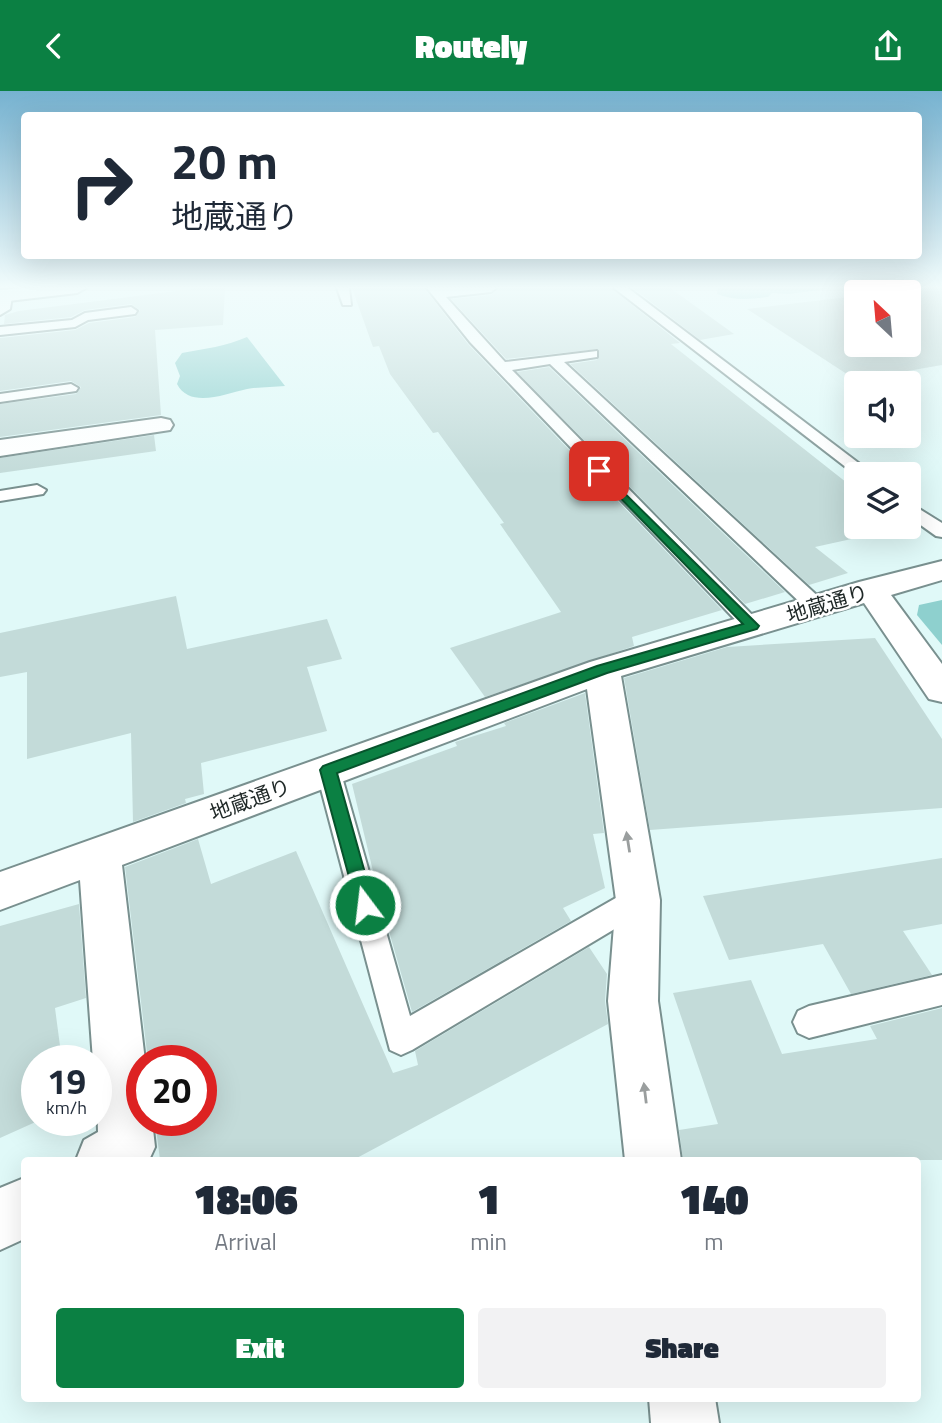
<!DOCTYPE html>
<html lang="en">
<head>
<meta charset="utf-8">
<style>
  body { margin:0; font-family:"Titillium Web","Noto Sans JP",sans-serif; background:#f2f2f3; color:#1f2937; height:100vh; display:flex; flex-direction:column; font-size:26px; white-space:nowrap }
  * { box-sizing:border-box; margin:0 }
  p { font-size:23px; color:#747a83 }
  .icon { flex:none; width:38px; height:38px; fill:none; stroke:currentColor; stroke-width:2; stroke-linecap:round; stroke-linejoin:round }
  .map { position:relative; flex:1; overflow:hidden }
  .panel { position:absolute; left:21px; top:1066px; width:900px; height:245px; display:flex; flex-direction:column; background:#fff; border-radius:7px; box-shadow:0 7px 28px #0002 }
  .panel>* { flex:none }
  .guide { position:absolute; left:21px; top:21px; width:901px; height:147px; border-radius:7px; box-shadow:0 7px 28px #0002; background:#fff; color:#1f2937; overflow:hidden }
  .needle { width:46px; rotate:334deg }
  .tools { position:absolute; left:844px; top:189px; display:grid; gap:14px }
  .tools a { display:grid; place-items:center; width:77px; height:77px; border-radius:7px; background:#fff; box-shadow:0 7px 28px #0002; font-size:35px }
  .speed { position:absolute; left:21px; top:954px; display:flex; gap:14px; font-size:35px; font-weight:700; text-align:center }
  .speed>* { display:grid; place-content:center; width:91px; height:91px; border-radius:50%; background:#fff; box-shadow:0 7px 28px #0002; line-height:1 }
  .speed small { font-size:18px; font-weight:400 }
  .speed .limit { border:10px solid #d22; background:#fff; color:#111 }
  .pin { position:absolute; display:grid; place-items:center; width:60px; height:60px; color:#fff; margin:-30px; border-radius:14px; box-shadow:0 4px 10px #0006 }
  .me { position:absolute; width:77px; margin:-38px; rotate:345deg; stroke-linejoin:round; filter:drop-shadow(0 0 5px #0008) }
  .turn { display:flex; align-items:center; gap:24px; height:147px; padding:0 35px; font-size:32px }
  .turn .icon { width:91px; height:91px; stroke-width:2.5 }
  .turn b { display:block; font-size:49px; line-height:60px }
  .eta { display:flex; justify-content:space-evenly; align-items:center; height:119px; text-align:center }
  .eta b { font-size:42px; font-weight:800; line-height:49px }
  .cta { display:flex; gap:14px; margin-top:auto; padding:14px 35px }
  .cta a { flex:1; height:80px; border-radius:7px; background:#0b8043; color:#fff; font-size:28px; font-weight:800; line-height:80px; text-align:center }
  .cta a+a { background:#f2f2f3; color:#1f2937 }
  header { display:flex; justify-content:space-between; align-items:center; height:91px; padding:0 35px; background:#0b8043; color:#fff; font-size:32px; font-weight:800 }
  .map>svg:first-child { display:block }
  .green { fill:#8ed0ce }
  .building { fill:#c3dbd9 }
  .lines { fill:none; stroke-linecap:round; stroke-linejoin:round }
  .service-casing { stroke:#79908f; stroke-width:4 }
  .minor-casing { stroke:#79908f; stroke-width:4 }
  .tertiary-casing { stroke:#79908f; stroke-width:4 }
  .service { fill:#fff; fill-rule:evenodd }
  .minor { fill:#fff; fill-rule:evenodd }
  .tertiary { fill:#fff; fill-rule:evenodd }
  .oneway { fill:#9a9e9e }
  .route { fill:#0b8043; stroke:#07532c; stroke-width:2 }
  .labels { text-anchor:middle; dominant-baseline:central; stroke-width:5; stroke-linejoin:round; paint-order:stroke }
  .street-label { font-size:21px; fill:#1f2827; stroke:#fff }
</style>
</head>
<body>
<header><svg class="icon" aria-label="back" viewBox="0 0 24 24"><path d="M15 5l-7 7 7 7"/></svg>Routely<svg class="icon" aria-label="share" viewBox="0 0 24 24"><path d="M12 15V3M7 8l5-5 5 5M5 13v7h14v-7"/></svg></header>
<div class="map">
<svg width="942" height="1332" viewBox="0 0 942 1332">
  <rect width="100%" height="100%" fill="#e0f9f8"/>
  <g class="green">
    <path d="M718,197h115l-44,6 -17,-1 -4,4c-18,2 -34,4 -51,-3z"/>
    <path d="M247,246l38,49c-12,1 -26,1 -38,3 -22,5 -57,20 -70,-5l3,-8 -5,-13 7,-10c22,-4 45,-7 65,-16z"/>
    <polygon points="942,509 942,554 917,524 919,514"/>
  </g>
  <g class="building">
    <polygon points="200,197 225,197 223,234 155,239 161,324 0,346 0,313 76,303 81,296 71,290 0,300 0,247 75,239 89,232 135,226 140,219 131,213 85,219 71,226 4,233 5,224 19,220"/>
    <polygon points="352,197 424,197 468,253 722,519 632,546 634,555 485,606 450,557 561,521 500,433 504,432 438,341 433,342 390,283 379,255 373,256"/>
    <polygon points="499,197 611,197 680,252 671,253 856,399 856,447 815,456 848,482 809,494 570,273 597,269 599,258 506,268 451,208 491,204"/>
    <polygon points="633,197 670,197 734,243 700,249"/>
    <polygon points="911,197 942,197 942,274 856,289 747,218 856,205 856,254 908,254 908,201 882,201"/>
    <polygon points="549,276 785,501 745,513 517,281"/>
    <polygon points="154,344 156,360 0,382 0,367"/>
    <polygon points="176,505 187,558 327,528 342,568 307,576 327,640 201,672 204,703 185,708 186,712 133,731 131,642 27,668 27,581 0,586 0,542"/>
    <polygon points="875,547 942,648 942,717 650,739 624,587 727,556"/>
    <polygon points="585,602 604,742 593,743 605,797 563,817 571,830 412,921 379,805 352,693 457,655 455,651 506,635 504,632"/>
    <polygon points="198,748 211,793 296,760 393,982 418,974 415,960 589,856 607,883 605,910 608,933 353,1069 160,1069 155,1029 201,1029 201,970 148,970 125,776"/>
    <polygon points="942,767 942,833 903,840 932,884 851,903 823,853 729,869 703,805"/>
    <polygon points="79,813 86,907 55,917 62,970 37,970 37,1029 40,1029 0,1047 0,835"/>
    <polygon points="751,889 782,963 877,948 870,935 942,917 942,1069 683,1069 679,1039 718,1033 673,902"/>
  </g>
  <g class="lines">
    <g class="service-casing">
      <g id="service">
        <polygon points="337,197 349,197 351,214 343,214"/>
        <polygon points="427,197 496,197 491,201 446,206 505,271 597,260 597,266 564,271 823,510 826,515 823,520 809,520 550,273 512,279 763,535 760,540 746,540 470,251"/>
        <polygon points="614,197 628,197 873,383 856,384"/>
        <polygon points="131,216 137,220 135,223 88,229 75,236 0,244 0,236 72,229 85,222"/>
        <polygon points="71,293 78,297 76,300 0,311 0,303"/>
        <polygon points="37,394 46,399 43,403 0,410 0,400"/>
        <polygon points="908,411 942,432 942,446 936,445 908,425"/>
        <polygon points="328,669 337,672 340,679 410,925 628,800 638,797 648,800 652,809 648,818 412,959 401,964 390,959 316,679 319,672"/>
        <polygon points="942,884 942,914 809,947 798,942 793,931 798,920 809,915"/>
      </g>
    </g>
    <g class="minor-casing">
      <g id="minor">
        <polygon points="3,199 12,205 10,218 0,224 0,200"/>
        <polygon points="161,327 170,329 173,334 170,339 0,365 0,349"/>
        <polygon points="942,470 942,489 891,504 942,573 942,611 929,608 864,512 621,585 660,809 658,910 681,1069 625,1069 608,910 616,809 587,598 122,774 145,970 142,970 142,1029 152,1029 155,1056 149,1069 76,1069 84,1049 98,1041 96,970 93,970 80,789 0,819 0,781 590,571 859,491"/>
        <polygon points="24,1087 24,1148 0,1159 0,1097"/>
        <polygon points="649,1307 715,1307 719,1332 651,1332"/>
      </g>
    </g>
    <g class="tertiary-casing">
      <polygon id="tertiary" points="23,197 86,197 77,202 0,211 0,199"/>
    </g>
    <use href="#service" class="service"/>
    <use href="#minor" class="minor"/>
    <use href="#tertiary" class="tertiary"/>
  </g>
  <defs><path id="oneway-solid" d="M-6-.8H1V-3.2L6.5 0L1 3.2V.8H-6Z" transform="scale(1.75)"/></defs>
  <g class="oneway">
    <use href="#oneway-solid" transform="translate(628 751) rotate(-99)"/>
    <use href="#oneway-solid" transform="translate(645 1002) rotate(-97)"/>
  </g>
  <linearGradient id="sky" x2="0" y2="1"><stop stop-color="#76b2d0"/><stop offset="0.51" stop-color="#f1fcfc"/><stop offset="1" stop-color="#f1fcfc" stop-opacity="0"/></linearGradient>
  <rect width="942" height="384" fill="url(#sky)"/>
  <polygon class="route" points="599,377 759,535 757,538 607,582 337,682 374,814 371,819 365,822 358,819 320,679 323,675 597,575 743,533 596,382 596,378"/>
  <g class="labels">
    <g class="street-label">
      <text transform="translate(827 512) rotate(-17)">地蔵通り</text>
      <text transform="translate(250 708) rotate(-20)">地蔵通り</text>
    </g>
  </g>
</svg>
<div class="tools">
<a><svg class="needle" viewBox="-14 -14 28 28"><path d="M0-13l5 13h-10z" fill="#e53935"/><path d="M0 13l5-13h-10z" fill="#747a83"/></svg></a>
<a><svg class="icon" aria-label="sound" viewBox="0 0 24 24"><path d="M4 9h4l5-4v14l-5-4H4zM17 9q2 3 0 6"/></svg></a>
<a><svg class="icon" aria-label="layers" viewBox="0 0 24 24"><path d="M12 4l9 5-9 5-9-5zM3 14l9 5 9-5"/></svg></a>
</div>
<div class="speed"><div>19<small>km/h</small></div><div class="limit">20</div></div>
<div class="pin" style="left:599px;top:380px;background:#d93025"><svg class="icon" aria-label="arrive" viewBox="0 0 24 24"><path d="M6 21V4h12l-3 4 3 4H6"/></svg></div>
<svg class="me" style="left:365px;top:814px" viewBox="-20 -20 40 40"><circle r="17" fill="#0b8043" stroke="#fff" stroke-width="3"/><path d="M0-11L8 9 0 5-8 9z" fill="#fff"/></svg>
<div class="guide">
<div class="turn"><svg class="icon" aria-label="right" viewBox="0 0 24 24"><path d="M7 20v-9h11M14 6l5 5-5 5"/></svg><div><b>20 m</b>地蔵通り</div></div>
</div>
<section class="panel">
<div class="eta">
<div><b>18:06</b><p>Arrival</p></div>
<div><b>1</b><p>min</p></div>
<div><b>140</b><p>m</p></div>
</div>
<div class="cta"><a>Exit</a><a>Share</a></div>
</section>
</div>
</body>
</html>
